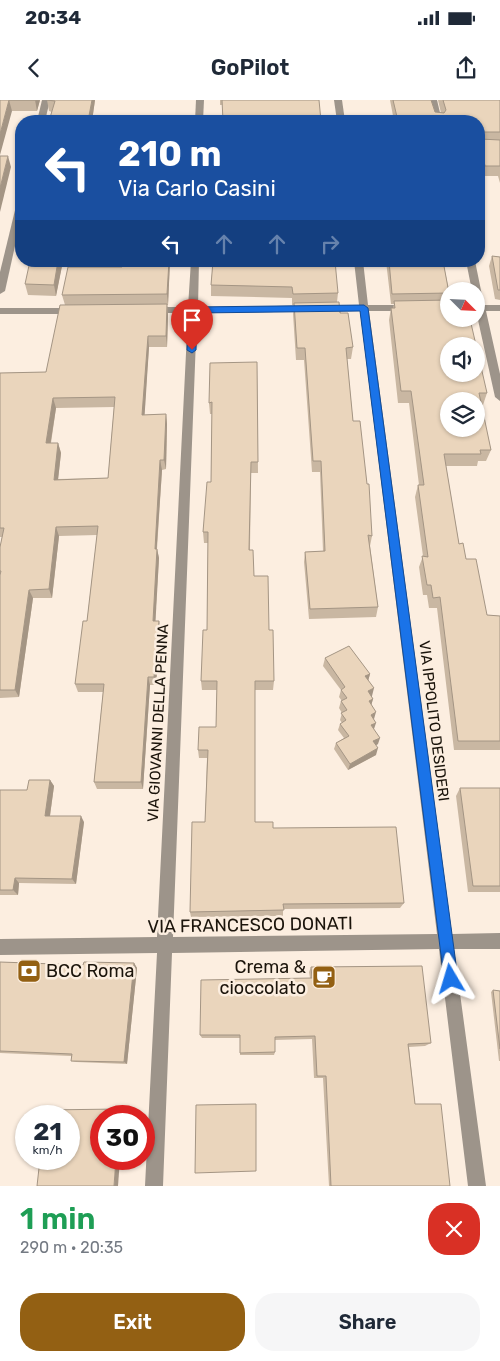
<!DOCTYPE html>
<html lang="en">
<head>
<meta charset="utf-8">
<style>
  body { margin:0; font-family:Rubik,sans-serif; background:#f6f6f7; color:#1f2937; height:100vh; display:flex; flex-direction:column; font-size:19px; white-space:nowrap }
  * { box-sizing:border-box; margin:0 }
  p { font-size:16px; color:#747a83 }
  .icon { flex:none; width:28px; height:28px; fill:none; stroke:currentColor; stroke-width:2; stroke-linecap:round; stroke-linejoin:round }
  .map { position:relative; height:1086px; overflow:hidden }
  .side { display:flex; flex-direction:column; background:#fff; flex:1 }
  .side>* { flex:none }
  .guide { position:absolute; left:15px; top:15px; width:470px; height:152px; border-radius:20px; box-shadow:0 1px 4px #0004; background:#1a4fa0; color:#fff; overflow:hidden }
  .needle { width:32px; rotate:114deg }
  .fabs { position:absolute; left:440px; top:182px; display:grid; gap:10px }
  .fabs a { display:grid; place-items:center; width:45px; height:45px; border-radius:50%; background:#fff; box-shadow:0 1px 4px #0004; font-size:25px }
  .speed { position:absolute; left:15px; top:1005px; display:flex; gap:10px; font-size:25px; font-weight:700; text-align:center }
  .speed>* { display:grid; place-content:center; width:65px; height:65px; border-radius:50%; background:#fff; box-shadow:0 1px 4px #0004; line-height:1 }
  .speed small { font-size:12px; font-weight:400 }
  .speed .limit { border:8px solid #d22; background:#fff; color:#111 }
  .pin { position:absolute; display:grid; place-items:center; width:42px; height:42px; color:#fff; margin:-51px -21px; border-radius:50% 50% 50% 0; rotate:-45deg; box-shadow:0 0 5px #0007 }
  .pin .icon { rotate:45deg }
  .me { position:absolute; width:55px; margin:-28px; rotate:353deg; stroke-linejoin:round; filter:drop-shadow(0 0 4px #0008) }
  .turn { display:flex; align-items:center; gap:18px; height:105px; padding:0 20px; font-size:22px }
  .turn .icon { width:65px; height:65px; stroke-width:2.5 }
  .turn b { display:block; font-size:35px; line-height:42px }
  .lanes { display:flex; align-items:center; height:48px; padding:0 20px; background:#0003; justify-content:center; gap:25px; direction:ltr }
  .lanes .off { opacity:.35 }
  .round { display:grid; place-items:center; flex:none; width:52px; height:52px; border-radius:20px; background:#f6f6f7 }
  .head { display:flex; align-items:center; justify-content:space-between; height:85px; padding:0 20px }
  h1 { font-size:30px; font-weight:600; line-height:38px; color:#1e9e55 }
  .action { display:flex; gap:10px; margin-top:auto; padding:10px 20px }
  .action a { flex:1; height:58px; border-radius:20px; background:#936013; color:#fff; font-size:20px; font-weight:600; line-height:58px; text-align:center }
  .action a+a { background:#f6f6f7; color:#1f2937 }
  .status { display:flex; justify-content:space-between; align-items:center; height:35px; padding:0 25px; background:#fff; direction:ltr }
  .status svg { height:14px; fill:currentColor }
  header { display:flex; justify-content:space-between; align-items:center; height:65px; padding:0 20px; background:#fff; font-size:22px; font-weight:600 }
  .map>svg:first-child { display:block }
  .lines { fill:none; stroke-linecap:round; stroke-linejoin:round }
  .minor { fill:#9d948a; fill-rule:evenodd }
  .wall { fill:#c9b7a2; fill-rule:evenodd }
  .shaded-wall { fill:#a49584 }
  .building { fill:#ead5bc; stroke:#a49584; fill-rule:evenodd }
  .route { fill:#1a73e8; stroke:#114b97 }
  .labels { text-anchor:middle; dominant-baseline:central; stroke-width:5; stroke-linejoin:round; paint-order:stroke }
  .street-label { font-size:15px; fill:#1b140b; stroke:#fceee0 }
  .near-street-label { font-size:18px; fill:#1b140b; stroke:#fceee0 }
  .near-poi-label { font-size:18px; fill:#1b140b; stroke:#fceee0; text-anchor:end }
</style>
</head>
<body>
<div class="status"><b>20:34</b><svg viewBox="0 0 49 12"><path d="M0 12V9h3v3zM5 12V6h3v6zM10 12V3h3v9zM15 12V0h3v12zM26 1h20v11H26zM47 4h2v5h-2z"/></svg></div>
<header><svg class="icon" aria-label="back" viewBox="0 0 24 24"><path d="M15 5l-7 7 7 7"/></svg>GoPilot<svg class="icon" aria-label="share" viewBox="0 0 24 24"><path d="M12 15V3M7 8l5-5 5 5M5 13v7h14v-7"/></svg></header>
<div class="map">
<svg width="500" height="1086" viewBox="0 0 500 1086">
  <rect width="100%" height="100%" fill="#fceee0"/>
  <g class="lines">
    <g class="minor">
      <polygon points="42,0 50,0 45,21 37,21"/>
      <polygon points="196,0 204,0 203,21 195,21"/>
      <polygon points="334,0 342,0 345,21 337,21"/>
      <polygon points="429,0 437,0 442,21 434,21"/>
      <polygon points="21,99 21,119 5,191 0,194 0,172 17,102"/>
      <path d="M191,161h8l-1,46 161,-2 -5,-44h9l5,44h38l5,3 -5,3h-37l83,623 48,-1v16h-46l32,237h-18l-29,-237 -267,4 -9,233h-18l12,-233 -157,2v-16l157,-2 31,-624h-37l-5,-3 5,-3h37zM360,211l77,623 -264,3 24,-624z"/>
      <polygon points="466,161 475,161 484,205 500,205 500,211 486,211 500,274 500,301 495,297 476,211 476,191 472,191"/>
      <polygon points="0,208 76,208 81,211 76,214 0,214"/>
    </g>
  </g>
  <g class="wall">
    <polygon points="0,0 40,0 37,11 12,11"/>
    <polygon points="47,0 95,0 92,21 49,21 52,12 49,11"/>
    <polygon points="220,0 319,0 220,5"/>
    <polygon points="390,0 431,0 435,12 441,13 438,0 500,0 500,83 498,76 483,76 479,58 479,21 394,21"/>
    <polygon points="492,156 500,157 500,200 495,199 489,166"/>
    <polygon points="63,161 56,196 28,195 25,184"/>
    <path d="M170,161l-2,44h-1l1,10 -1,32h-18l-5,68 22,-1 1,10 -1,45 -4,1 -5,79 2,9 -4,63h4l1,9 -4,55h-6l-7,104h-46l-3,-7 9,-90h-25l-3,-8 12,-63 10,-86 -38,1 -7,62h-19l-14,99 -19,1v-151l2,-10h-2v-164l46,-1 19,-67 -3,-10 60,-28zM114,307l-6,71 -50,1 3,-26 -3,-10h-7l5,-35z"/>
    <polygon points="213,161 338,193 337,202 353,247 351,259 347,259 353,321 372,436 370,446 378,507 376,517 309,519 304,462 305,452 323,451 320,372 312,372 304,260 296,260 293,214 294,205 292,205 292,198 211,196 211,185"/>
    <polygon points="386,161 443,161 449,191 448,200 487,293 483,305 481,305 491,350 486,361 478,361 477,366 446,366 459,444 487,515 500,516 500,650 454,650 437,508 429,508 427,495 423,495 419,467 423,456 415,397 418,385 419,385 409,303 398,303 389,220 391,208 393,208 394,204 391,204"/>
    <polygon points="257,262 258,373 251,373 250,450 254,476 269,530 274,581 273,590 255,590 255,722 273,728 404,803 400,808 283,809 283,816 191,817 190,812 205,722 207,658 199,658 198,650 216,627 217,590 202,590 201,581 207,530 208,443 204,443 203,432 211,382 212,314 210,314 209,303"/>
    <polygon points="325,558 370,574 368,581 371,596 373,599 371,605 374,619 374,629 378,644 376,645 376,655 348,670 334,649 336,643 344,638 338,630 340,624 342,623 340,620 342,613 339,608 341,601 342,601 339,597 341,590 323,566"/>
    <polygon points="50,680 54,686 50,716 84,722 76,784 19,783 18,795 0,795 0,690 27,690"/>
    <polygon points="460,688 500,688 500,792 468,792 456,696"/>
    <polygon points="0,862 83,865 134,863 137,868 127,964 76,962 71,961 71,956 0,953"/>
    <polygon points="311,867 431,943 425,946 409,947 415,1004 450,1086 329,1086 323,978 314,978 312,939 275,940 275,952 274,955 240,955 240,938 202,938 200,935 310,878 309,872"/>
    <polygon points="493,890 500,891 500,961 499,961 491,892"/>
  </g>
  <g class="shaded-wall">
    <polygon points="9,0 12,11 0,55 0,34"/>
    <polygon points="35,0 40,0 37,11"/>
    <polygon points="92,0 95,0 92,21 88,21"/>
    <polygon points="8,56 11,67 0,112 0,88"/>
    <polygon points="58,161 63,161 56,196 54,185"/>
    <polygon points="169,161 170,161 168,205 167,194"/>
    <polygon points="167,204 168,215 167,247 166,236"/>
    <polygon points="148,236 149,247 144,325 142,315"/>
    <polygon points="53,298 56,308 49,353 46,343"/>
    <polygon points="166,314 167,324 166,369 164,360"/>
    <polygon points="58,343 61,353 57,389 54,380"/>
    <polygon points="160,360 162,370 156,458 155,449"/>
    <polygon points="56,427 59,436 52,498 49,489"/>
    <polygon points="157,449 159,458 155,530 153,521"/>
    <polygon points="29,490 33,498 19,597 15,590"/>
    <polygon points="159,521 160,530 156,585 154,577"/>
    <polygon points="370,574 368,581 365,576"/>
    <polygon points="148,577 150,585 143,689 141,682"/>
    <polygon points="374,588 372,596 366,599 368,591"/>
    <polygon points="373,599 371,606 369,601"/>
    <polygon points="376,612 374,619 369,622 371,615"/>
    <polygon points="376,623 374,629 371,625"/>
    <polygon points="380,638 378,644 371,648 373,641"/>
    <polygon points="378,648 376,655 348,670 350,664"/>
    <polygon points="50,680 54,686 49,722 45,716"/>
    <polygon points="81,716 84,722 76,784 72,779"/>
    <polygon points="15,778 19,783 18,795 13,790"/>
    <polygon points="134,863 137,868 127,964 124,962"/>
    <polygon points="119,1009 123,1009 122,1016 118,1016"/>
    <polygon points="116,1059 120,1059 118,1086 114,1086"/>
  </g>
  <g class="building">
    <polygon points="0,0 35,0 9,0 0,34"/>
    <polygon points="47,0 92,0 88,21 49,21 55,1"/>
    <polygon points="222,0 319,0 321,21 223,21"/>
    <polygon points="393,0 431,0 435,12 444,13 446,10 443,0 500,0 500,32 481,32 479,34 480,39 500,40 500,66 485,66 479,36 479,21 398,21"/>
    <polygon points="0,56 8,56 0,88"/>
    <polygon points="492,156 500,157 500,190 498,190"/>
    <polygon points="30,161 58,161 54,185 25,184"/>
    <polygon points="123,161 169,161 167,194 62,195 68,167 122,167"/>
    <polygon points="213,161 335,161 338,193 293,194 292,187 211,185"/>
    <polygon points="389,161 443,161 449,193 392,194"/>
    <path d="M449,200v19h21l17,74h-8l12,57h-11l1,4h-37l15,90 4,-1 3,16h10l11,56 13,1v125h-42l-18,-144 -7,1 -2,-13h-4l-5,-29 6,1 -10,-72h6l-13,-94h-10l-10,-83h4l-1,-7zM449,246h27v28h-27zM449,301h27v28h-27z"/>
    <polygon points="339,202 340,213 348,213 353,247 346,248 353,321 360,321 367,384 369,384 372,436 368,435 378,507 310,509 305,452 325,451 321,361 313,361 305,248 297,248 294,203"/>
    <path d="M167,204l-1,32h-18l-6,79 24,-1 -2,46h-4l-5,89h2l-4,72h6l-5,56h-6l-7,105h-47l10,-98h-29l8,-63h4l11,-95 -42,1 -7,62 -20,1 -14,100h-15v-115l1,-4h-1v-24l4,-19h-4v-155l46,-1 14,-67zM115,297l-7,81 -54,2 4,-37h-12l7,-45z"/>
    <polygon points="257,262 258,362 251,362 249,450 253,450 254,476 268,476 269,530 273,530 274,581 255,581 255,722 273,722 273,728 396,727 404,803 283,804 284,810 190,812 192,722 205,722 208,650 198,650 199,627 216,627 217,581 201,581 203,530 207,530 208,432 203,432 207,382 211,382 212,302 209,303 210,263"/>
    <polygon points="349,546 370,574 365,576 374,588 368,591 373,599 369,601 376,612 371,615 376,623 371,625 380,638 373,641 378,648 350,664 336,643 349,636 340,624 346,620 341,613 347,610 341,601 347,598 341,590 345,587 325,558"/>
    <polygon points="29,680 50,680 45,716 81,716 72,779 15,778 13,790 0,790 0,690 27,690"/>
    <polygon points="460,688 500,688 500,786 473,786"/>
    <polygon points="0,862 83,865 84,862 134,863 124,962 71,961 72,954 0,951"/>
    <polygon points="422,866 431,943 408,944 415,1004 441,1004 450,1086 331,1086 326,976 317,976 315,936 275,937 275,952 240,953 240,935 200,935 201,880 312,878 311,867"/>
    <polygon points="493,890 500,891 500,949"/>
    <polygon points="256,1004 256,1071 195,1073 196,1005"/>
    <polygon points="119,1009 118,1016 101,1016 101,1059 116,1059 114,1086 37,1086 40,1059 69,1059 69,1016 44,1016 44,1010"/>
  </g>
  <polygon class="route" points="364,205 368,208 458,879 456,884 451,886 446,884 444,879 360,211 197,213 196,250 192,253 187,250 189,210 193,207"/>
  <defs>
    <g id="bank-square" transform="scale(1.25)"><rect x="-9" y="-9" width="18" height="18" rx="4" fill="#936013" stroke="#fceee0"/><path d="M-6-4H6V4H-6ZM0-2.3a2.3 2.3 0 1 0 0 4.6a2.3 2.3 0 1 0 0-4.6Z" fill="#fff"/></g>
    <g id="cafe-square" transform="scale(1.25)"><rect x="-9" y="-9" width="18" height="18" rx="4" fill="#936013" stroke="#fceee0"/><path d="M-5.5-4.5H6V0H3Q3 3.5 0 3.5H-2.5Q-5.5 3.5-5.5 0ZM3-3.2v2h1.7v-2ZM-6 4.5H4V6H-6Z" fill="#fff"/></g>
  </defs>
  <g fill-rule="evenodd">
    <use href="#bank-square" x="29" y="871"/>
    <use href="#cafe-square" x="324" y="877"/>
  </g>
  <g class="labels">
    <g class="street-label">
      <text transform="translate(434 621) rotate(83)">VIA IPPOLITO DESIDERI</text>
      <text transform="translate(158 623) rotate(-87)">VIA GIOVANNI DELLA PENNA</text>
    </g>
    <g class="near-street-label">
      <text transform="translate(250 825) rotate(-1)">VIA FRANCESCO DONATI</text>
    </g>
    <g class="near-poi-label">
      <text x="306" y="867">Crema &amp;<tspan x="306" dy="21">cioccolato</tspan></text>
      <text x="46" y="871" text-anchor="start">BCC Roma</text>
    </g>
  </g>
</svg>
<div class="fabs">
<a><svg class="needle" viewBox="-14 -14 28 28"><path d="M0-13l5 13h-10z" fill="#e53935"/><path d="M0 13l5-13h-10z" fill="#747a83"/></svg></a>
<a><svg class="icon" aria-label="sound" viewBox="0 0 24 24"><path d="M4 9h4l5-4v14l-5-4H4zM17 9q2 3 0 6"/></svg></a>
<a><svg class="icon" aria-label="layers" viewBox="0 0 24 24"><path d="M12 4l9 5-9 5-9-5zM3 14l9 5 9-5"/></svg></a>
</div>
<div class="speed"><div>21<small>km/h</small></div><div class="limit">30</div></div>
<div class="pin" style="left:192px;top:250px;background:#d93025"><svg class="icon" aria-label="arrive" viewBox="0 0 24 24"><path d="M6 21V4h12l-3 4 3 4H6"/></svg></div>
<svg class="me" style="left:451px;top:879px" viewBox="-20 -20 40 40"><path d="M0-17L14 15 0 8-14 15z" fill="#1a73e8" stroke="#fff" stroke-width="4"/></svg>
<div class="guide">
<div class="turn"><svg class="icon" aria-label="left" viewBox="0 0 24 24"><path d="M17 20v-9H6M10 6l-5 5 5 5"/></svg><div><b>210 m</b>Via Carlo Casini</div></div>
<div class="lanes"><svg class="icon" aria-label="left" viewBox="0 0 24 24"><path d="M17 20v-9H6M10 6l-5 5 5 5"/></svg><svg class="icon off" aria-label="ahead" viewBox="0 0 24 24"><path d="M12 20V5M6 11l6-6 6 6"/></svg><svg class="icon off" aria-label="ahead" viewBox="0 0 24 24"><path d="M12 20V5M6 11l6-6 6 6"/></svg><svg class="icon off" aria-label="right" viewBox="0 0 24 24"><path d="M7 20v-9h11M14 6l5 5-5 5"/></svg></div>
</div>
</div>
<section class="side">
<div class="head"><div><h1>1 min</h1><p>290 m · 20:35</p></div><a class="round" style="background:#d93025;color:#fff"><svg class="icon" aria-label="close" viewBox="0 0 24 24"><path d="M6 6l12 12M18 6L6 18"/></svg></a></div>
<div class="action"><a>Exit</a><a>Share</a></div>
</section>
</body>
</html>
